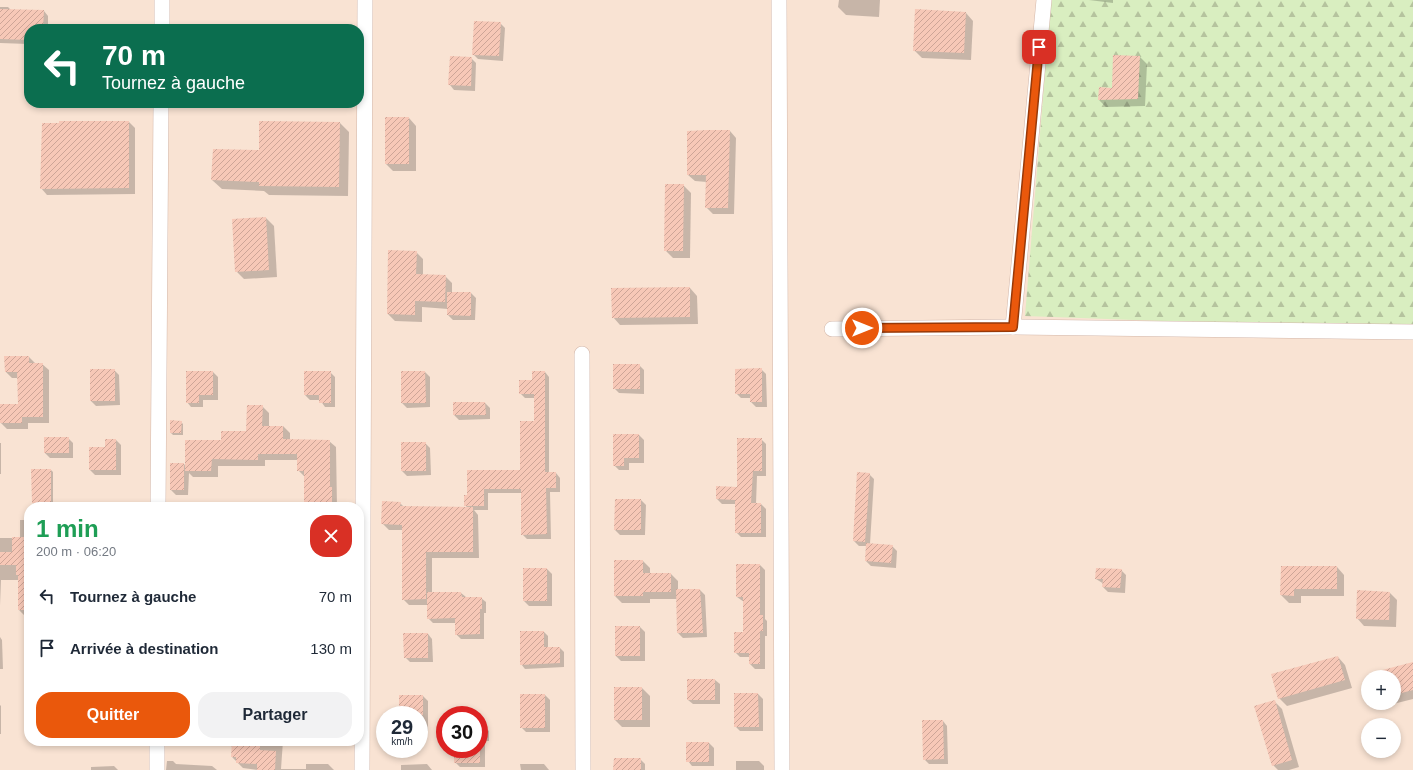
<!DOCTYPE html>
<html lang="fr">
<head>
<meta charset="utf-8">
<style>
  body { margin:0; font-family:Helvetica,sans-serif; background:#f2f2f3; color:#1f2937; height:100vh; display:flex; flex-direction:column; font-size:15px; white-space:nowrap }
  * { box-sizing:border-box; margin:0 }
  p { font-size:13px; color:#747a83 }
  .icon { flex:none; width:22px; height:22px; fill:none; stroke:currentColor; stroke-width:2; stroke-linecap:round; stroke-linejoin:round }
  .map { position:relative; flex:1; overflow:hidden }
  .panel { position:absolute; left:24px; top:502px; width:340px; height:244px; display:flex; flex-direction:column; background:#fff; border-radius:16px; box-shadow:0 2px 6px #0003 }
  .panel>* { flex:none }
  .hud { position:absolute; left:24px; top:24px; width:340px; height:84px; border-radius:16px; box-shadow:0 2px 6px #0003; background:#0b6e4f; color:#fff; overflow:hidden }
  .controls { position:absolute; left:1361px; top:670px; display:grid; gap:8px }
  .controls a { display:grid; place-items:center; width:40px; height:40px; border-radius:50%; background:#fff; box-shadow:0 2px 6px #0003; font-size:20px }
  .speed { position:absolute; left:376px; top:706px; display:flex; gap:8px; font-size:20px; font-weight:700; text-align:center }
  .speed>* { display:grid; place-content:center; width:52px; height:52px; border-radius:50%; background:#fff; box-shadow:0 2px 6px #0003; line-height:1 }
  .speed small { font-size:10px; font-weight:400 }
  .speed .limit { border:6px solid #d22; background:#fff; color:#111 }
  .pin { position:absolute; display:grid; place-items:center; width:34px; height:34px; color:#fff; margin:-17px; border-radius:8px; box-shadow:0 2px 6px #0006 }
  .me { position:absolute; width:44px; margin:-22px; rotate:90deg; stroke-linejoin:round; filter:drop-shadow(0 0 3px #0008) }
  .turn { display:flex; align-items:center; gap:14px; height:84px; padding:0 12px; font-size:18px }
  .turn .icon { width:52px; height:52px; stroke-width:2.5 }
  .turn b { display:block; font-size:28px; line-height:34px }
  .round { display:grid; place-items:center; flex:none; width:42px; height:42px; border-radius:16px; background:#f2f2f3 }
  .summary { display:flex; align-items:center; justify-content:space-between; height:68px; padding:0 12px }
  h1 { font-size:24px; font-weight:800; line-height:30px; color:#1e9e55 }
  .button { display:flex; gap:8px; margin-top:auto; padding:8px 12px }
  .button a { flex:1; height:46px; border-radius:16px; background:#ea580c; color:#fff; font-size:16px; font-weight:800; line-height:46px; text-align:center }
  .button a+a { background:#f2f2f3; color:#1f2937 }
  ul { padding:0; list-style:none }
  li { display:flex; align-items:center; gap:12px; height:52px; padding:0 12px }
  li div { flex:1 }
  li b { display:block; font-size:15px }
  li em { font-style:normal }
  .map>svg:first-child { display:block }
  .residential { fill:#f9e3d3; fill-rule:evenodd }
  .forest { fill:url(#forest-firs) }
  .shadow { fill:#0003 }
  .building { fill:url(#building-hatch) }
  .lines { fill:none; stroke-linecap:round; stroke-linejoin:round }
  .street-casing { stroke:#d3b7aa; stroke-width:16 }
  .street { stroke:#fff; stroke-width:15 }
  .route-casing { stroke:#983908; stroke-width:10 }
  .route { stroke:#ea580c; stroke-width:7 }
</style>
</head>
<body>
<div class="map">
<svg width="1413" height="770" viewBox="0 0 1413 770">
  <defs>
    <pattern id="forest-firs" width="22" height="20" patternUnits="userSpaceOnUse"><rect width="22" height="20" fill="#d9eec0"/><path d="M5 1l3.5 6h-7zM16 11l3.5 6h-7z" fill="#b5c39e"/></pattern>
    <pattern id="building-hatch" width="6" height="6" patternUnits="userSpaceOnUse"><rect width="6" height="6" fill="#f7c8b7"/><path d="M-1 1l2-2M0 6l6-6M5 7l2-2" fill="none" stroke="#cda597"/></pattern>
  </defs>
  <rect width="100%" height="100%" fill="#fef0e3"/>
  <path class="residential" d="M0,0h1413v770h-1413zM29,29h330v74h-330zM29,507h330v234h-330zM1368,677h26v26h-26zM385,715h34v34h-34zM445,715h34v34h-34zM1368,725h26v26h-26z"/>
  <polygon class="forest" points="1051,0 1413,0 1413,330 1025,316"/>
  <g class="shadow">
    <polygon points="839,0 880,0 879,17 846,15 838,7"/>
    <polygon points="1089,0 1113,0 1113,3"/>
    <polygon points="0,7 8,7 11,10 44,11 48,16 48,29 29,29 29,61 27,59 28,44 0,43"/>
    <polygon points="966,13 973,21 971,60 922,58 914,50"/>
    <polygon points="500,23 505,28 503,61 478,59 473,54"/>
    <polygon points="1140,57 1147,64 1145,106 1106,107 1099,100 1113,89"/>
    <polygon points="471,58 476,63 475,91 454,90 450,85"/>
    <polygon points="409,118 416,126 416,171 393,171 386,164"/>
    <polygon points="129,122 135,128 135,194 47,195 41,188"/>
    <polygon points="340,123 349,132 348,196 269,195 264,191 222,189 212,180 260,151"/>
    <polygon points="730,131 736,138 734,214 713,214 706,207 707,182 695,181 688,175"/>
    <polygon points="683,185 691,193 690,258 673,258 665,250"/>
    <polygon points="266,218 274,226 277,277 244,279 236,271 233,220"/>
    <polygon points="416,252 423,259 423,275 445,276 452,283 452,293 471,293 476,298 475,320 453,320 448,315 448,309 422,307 422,322 395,321 388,314"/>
    <polygon points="690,288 697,296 698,324 620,325 613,317"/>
    <polygon points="29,357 36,364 42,364 49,370 49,423 28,423 28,429 7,429 0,422 0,405 19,405 18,378 12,378 6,372"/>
    <polygon points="639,365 644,370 644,394 619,393 614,388"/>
    <polygon points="761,369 766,374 767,407 756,407 751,402 751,398 741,398 736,393"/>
    <polygon points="114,370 119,375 120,405 96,406 91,401"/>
    <polygon points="213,372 218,377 218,400 203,400 203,407 191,407 187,402"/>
    <polygon points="330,372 335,377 335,407 325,407 320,400 310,400 305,395"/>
    <polygon points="402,372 425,372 430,377 430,407 407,408 402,403"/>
    <polygon points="545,372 549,377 549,473 556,473 560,478 560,492 550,492 551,539 527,539 522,534 522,493 488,493 488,510 474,510 478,515 479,558 432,558 432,593 461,593 466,597 481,598 486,602 486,613 484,613 484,639 461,639 456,634 456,623 433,623 428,618 428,605 409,605 403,599 403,530 389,530 382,523 400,503 404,507 468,508 465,505 468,496 521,471 535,422 535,398 525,398 520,393"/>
    <polygon points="454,403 485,403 490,408 490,419 459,420 454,415"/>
    <polygon points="262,406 269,413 269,427 283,426 290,433 290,440 329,441 336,447 337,507 305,507 305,477 298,470 298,460 265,460 265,466 218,466 218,477 193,477 189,473 188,495 176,495 171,490 184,464 186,467 222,441 247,432"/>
    <polygon points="181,422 183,424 183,435 173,435 171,433"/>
    <polygon points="639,435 644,440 644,463 629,463 629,470 619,470 614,465"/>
    <polygon points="68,438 73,443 73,458 50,458 45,453"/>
    <polygon points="761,439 766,444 766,476 757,476 756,504 761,504 766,509 766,537 741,537 736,532 736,504 722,504 717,499 738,488"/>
    <polygon points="116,440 121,445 121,475 95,475 90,470 106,448"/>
    <rect x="0" y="443" width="1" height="31"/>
    <polygon points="425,443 430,448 431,475 407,476 402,471"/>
    <polygon points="51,470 53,472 53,505 35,505 33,503"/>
    <polygon points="869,474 874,479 870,544 892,546 897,551 896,568 871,566 866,561 867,546 859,546 854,541"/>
    <polygon points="641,500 646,505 645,535 620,535 615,530"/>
    <polygon points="88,503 112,503 116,507 88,507"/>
    <polygon points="186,505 200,505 202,507 186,507"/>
    <polygon points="0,510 0,538 20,538 20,520 29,520 29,619 27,615 24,615 19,610 19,580 1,580 0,606"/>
    <polygon points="643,561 650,568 650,574 671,574 678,581 678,590 700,590 705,595 707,637 683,638 678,633 678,599 650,599 650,603 622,603 615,596"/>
    <polygon points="737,565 760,565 765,570 765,619 767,621 767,636 765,636 765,669 755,669 750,664 750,657 740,657 735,652 744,633 744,602 737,597"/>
    <polygon points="1337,567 1344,575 1344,596 1301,596 1301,603 1289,603 1281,595"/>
    <polygon points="524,569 547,569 552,574 552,606 529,606 524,601"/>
    <polygon points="1121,570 1126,575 1125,593 1108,592 1103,587 1104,584 1096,579"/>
    <polygon points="1390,593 1397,600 1396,627 1364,626 1357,618"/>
    <polygon points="640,627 645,632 645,661 621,661 616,656"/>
    <polygon points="544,632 548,636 548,648 560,648 564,652 564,667 525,669 521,664"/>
    <polygon points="428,634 432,639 433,662 410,662 405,657"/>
    <polygon points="0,637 2,640 3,669 0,669"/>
    <polygon points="1338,657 1345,665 1352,688 1287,706 1279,698"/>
    <polygon points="1413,663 1413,699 1389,705 1387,703 1394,703 1394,677 1376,677"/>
    <polygon points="715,680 720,684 720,704 693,704 688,700"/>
    <polygon points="615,688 642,688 650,696 650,727 622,727 615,720"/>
    <polygon points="758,694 763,699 763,731 740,731 735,726"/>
    <polygon points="545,695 550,700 550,732 526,732 521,727"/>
    <polygon points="423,696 428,701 428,731 419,731 419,715 400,715"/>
    <polygon points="1275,702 1282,709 1299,767 1289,770 1278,770 1273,765"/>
    <polygon points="0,705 1,706 1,734 0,734"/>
    <polygon points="943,721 947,726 948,764 929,764 924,759"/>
    <polygon points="479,726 484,726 489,731 489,741 485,741 485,767 460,767 455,762 455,749 479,749"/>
    <polygon points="257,741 283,741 281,769 306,769 306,764 328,764 334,770 258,770 243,768 232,757 257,743"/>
    <polygon points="709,743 714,748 714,766 692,766 688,761"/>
    <polygon points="640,759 645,764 645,770 614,770"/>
    <polygon points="167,761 173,761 176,764 212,766 217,770 166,770"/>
    <polygon points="736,761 759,761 764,766 764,770 736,770"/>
    <polygon points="427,764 432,770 401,770 401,765"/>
    <polygon points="520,764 544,764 549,770 521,770"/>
    <polygon points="114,766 118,770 91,770 91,767"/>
  </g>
  <g class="building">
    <polygon points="0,9 44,10 43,29 29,29 29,40 0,39"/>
    <polygon points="915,9 966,12 964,53 913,51"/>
    <polygon points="474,21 501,22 499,56 472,55"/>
    <polygon points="1113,55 1140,56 1138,99 1098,100 1099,87 1112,88"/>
    <polygon points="450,56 472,57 471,86 448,85"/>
    <rect x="385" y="117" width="24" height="47"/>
    <polygon points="59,121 129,121 129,188 40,189 42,123 59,123"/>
    <polygon points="259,121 340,122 339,187 259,186 259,182 211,180 213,149 259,150"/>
    <polygon points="707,130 730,130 728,208 705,208 706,175 687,175 687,131"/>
    <polygon points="665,184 684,184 683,251 664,251"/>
    <polygon points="266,217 269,270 235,272 232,219"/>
    <polygon points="388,250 417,251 416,274 446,275 445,302 415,301 415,315 387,314"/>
    <polygon points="690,287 690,317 612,318 611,288"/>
    <polygon points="447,292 471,292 471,316 447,315"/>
    <polygon points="4,356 29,356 29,363 43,363 43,417 22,417 22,423 0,423 0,404 18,404 17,372 5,372"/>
    <rect x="613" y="364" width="27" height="25"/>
    <polygon points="762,368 762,402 750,402 750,394 735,394 735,369"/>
    <rect x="90" y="369" width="25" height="32"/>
    <polygon points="186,371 213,371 213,395 199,395 199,403 186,403"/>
    <polygon points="304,371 331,371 331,403 319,403 319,395 304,395"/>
    <polygon points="401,371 425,371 426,403 401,403"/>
    <polygon points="532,371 545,371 545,472 556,472 556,488 546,488 547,534 521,535 521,489 484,489 484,506 464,506 464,495 467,495 467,470 520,470 520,421 534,421 534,394 519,394 519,380 532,380"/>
    <polygon points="453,402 485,402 486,415 453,415"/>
    <polygon points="247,405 263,405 262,426 283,426 283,439 330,440 330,487 332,487 332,507 304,507 304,471 297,471 297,454 258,454 258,460 212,459 211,471 185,471 185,440 221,440 221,431 246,431"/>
    <polygon points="170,420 182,421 181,433 170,433"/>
    <polygon points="613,434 639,434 639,458 624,458 624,466 613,466"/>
    <rect x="44" y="437" width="25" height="16"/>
    <polygon points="737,438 762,438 762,471 753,471 751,503 761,503 761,533 735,533 735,500 716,499 716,486 737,487"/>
    <polygon points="105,439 116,439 116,470 89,470 89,447 105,447"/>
    <rect x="401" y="442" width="25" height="29"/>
    <rect x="170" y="463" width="14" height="27"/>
    <polygon points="31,469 51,469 51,503 32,503"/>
    <polygon points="857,472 870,473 865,542 853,541"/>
    <polygon points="615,499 641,499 641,530 614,530"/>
    <polygon points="382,501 401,502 400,506 473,507 473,552 426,552 426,599 402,600 402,525 381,524"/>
    <polygon points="12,537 29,537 29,610 18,610 18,575 16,575 16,565 0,565 0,552 12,552"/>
    <polygon points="866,543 893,545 891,563 865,561"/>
    <polygon points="614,560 643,560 643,573 671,573 671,592 643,592 643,596 614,596"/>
    <polygon points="736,564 760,564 760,615 763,615 763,631 760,631 760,664 749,664 749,653 734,653 734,632 743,632 743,597 736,597"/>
    <polygon points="1281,566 1337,566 1337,589 1294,589 1294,596 1280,595"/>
    <rect x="523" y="568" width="24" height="33"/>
    <polygon points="1096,568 1122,569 1120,588 1102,587 1103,579 1095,579"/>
    <polygon points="676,589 700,589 703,633 677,633"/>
    <polygon points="1357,590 1390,592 1389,620 1356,619"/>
    <polygon points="427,592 461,592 462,597 482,597 482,609 480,609 480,634 455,635 455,618 427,619"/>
    <rect x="615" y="626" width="25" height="30"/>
    <polygon points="520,631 544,631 544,647 560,647 560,663 520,665"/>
    <polygon points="403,633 428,633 428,658 404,658"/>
    <polygon points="1338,656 1345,680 1278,699 1271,674"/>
    <polygon points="1413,662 1413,690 1394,695 1394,677 1372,677 1371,673"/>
    <rect x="687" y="679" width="28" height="21"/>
    <rect x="614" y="687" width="28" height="33"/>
    <polygon points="734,693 758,693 759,727 734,727"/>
    <rect x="520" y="694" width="25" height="34"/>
    <rect x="399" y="695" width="24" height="20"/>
    <polygon points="1275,700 1292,760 1272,766 1254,706"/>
    <polygon points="922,720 943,720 944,759 923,760"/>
    <polygon points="232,741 260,743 260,750 276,751 275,770 257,770 257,764 236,763 236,757 231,757"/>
    <rect x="686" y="742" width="23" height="20"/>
    <rect x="454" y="749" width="26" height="14"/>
    <polygon points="614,758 641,758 641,770 613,770"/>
  </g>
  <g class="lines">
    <g class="street-casing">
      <g id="street">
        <polyline points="779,0 782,770"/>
        <polyline points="162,29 162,0"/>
        <polyline points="1013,327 1044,0"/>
        <polyline points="832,329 1013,327 1413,332"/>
        <polyline points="582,354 583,770"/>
        <polyline points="158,507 161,103"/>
        <polyline points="157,770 157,741"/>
        <polyline points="362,770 365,0"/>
      </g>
    </g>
    <use href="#street" class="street"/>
  </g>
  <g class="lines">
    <g class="route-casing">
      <polyline id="route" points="862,328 1013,327 1039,47"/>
    </g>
    <use href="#route" class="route"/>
  </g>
</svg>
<div class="controls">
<a>+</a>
<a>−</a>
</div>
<div class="speed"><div>29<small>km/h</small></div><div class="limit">30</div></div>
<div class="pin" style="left:1039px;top:47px;background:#d93025"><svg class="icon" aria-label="arrive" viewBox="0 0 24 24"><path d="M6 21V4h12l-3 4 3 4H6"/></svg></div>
<svg class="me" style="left:862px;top:328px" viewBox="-20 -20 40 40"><circle r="17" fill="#ea580c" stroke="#fff" stroke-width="3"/><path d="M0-11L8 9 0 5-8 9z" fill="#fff"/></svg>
<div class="hud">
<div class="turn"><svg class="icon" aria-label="left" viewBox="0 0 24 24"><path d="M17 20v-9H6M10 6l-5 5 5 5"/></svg><div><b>70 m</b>Tournez à gauche</div></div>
</div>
<section class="panel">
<div class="summary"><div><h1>1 min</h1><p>200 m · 06:20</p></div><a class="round" style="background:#d93025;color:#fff"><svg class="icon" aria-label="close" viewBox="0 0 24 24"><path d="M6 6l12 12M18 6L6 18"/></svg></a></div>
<ul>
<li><svg class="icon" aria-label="left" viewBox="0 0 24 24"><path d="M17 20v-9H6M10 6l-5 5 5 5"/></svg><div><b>Tournez à gauche</b></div><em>70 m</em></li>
<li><svg class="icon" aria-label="arrive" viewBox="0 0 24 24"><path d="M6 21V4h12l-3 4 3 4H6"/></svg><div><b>Arrivée à destination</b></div><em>130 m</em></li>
</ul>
<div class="button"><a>Quitter</a><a>Partager</a></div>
</section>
</div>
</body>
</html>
